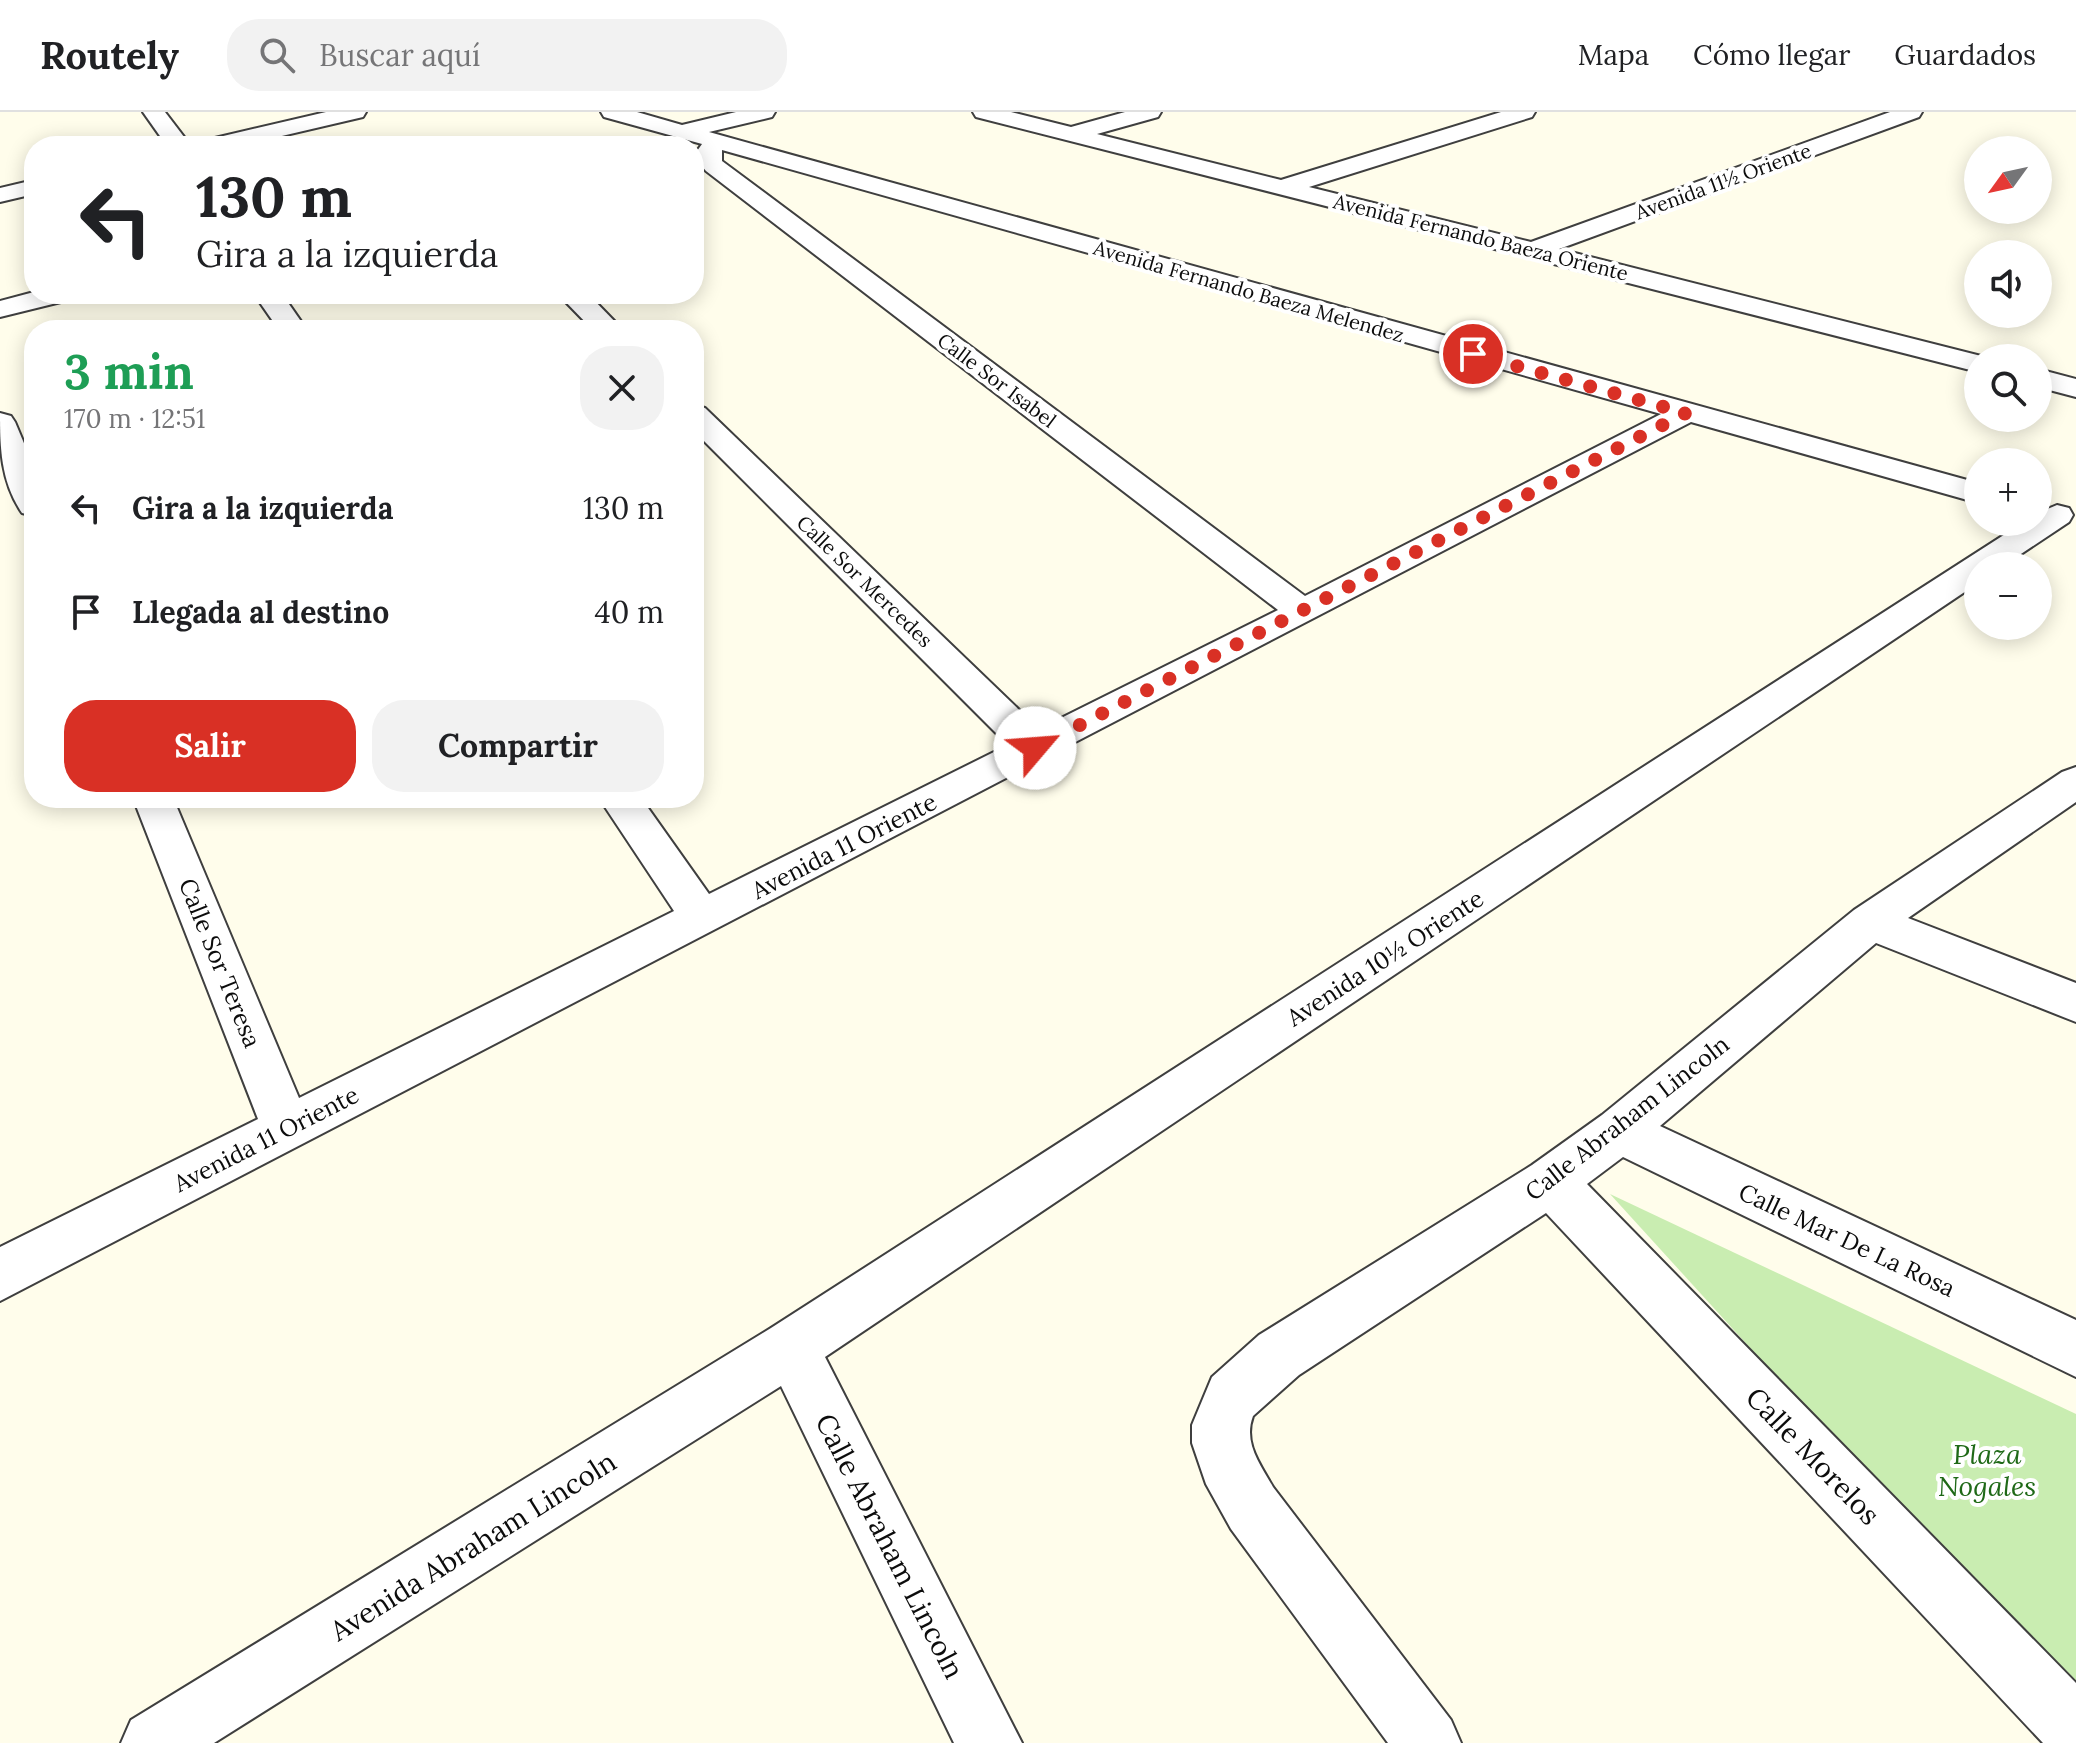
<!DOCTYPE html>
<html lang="es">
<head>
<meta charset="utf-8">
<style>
  body { margin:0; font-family:Lora,serif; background:#f2f2f2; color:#202124; height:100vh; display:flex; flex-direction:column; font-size:30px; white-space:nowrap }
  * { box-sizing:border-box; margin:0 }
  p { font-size:26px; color:#757577 }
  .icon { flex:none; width:44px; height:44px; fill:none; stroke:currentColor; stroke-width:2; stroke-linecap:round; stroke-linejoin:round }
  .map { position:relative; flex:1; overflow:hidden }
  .details { position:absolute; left:24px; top:208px; width:680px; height:488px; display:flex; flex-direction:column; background:#fff; border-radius:32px; box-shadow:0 4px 20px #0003 }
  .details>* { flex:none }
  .top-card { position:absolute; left:24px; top:24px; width:680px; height:168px; border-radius:32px; box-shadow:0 4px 20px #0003; background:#fff; color:#202124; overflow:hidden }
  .needle { width:52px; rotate:237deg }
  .tools { position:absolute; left:1964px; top:24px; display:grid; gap:16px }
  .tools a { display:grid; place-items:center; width:88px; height:88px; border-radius:50%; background:#fff; box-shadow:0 4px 20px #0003; font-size:40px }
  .pin { position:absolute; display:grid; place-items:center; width:68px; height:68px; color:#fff; margin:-34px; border:4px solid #fff; border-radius:50%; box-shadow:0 2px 8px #0007 }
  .me { position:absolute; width:88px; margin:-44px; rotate:63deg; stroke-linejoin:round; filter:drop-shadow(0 0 6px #0008) }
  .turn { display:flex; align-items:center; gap:28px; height:168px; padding:0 40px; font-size:36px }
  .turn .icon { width:104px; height:104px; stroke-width:2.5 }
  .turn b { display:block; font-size:56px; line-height:68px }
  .round { display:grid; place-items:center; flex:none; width:84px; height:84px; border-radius:32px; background:#f2f2f2 }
  .overview { display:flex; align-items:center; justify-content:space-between; height:136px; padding:0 40px }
  h1 { font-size:48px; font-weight:800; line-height:60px; color:#1e9e55 }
  .action { display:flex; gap:16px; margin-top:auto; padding:16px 40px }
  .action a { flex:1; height:92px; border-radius:32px; background:#d93025; color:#fff; font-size:32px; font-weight:800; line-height:92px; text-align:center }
  .action a+a { background:#f2f2f2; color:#202124 }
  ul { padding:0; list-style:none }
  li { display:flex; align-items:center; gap:24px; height:104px; padding:0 40px }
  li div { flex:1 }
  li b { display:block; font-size:30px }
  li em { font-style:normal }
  header { display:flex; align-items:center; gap:48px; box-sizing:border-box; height:112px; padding:0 40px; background:#fff; border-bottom:2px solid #e0e0e0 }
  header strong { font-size:38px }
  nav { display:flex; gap:44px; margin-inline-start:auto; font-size:28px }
  .search { width:560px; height:72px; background:#f2f2f2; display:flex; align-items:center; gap:20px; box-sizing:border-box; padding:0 28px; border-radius:32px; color:#757577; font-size:30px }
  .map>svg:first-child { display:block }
  .green { fill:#c9edb1 }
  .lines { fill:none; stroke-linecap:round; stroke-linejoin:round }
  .minor-casing { stroke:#3f3f3f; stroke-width:4 }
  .minor { fill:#fff; fill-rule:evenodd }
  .route { stroke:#d93025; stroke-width:14; stroke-dasharray:0 25.2 }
  .labels { text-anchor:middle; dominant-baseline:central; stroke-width:8; stroke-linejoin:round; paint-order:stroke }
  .far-street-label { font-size:20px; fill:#0c0c0c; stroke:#fff }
  .street-label { font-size:24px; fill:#0c0c0c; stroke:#fff }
  .near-park-label { font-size:28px; font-style:italic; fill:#1f6917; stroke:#fff }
  .near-street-label { font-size:28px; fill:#0c0c0c; stroke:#fff }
</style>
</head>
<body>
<header>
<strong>Routely</strong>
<div class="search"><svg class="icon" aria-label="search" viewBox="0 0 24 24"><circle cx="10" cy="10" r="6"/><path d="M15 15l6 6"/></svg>Buscar aquí</div>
<nav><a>Mapa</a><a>Cómo llegar</a><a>Guardados</a></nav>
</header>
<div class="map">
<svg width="2076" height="1631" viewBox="0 0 2076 1631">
  <rect width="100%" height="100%" fill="#fffdeb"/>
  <polygon class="green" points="1610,1082 2076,1302 2076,1575 1855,1351"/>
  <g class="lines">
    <g class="minor-casing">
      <g id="minor">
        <polygon points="143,0 165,0 191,34 167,34"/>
        <polygon points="326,0 366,0 363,5 239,34 198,34 202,29"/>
        <path d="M601,0h36l45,13 54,-13h39l-3,5 -63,15 1269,351v20l-287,-81 -1691,879v-54l258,-128 -125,-321h40l126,300 375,-187 -75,-113h42l68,96 299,-149 -314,-314v-26l11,3 334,321 239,-119 -572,-439 -8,-9 -1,-11 5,-7 -98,-27zM722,38l939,264 -356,182 -583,-435z"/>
        <polygon points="973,0 1011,0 1071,15 1125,0 1161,0 1158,5 1097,22 1281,68 1501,0 1535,0 1532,5 1309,75 1531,130 1890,0 1922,0 1919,5 1559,137 1989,246 1978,246 1978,260 976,5"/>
        <polygon points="34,68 34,82 0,90 0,76"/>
        <polygon points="34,180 73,182 69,188 0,205 0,189"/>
        <polygon points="254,182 282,182 307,218 279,218"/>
        <polygon points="558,182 588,182 623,218 593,218"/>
        <polygon points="2038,257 2076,267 2076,285 2038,275"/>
        <path d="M0,301l11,3 4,6 19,45v49l-12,-3c-21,-31 -22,-64 -22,-100z"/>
        <polygon points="2057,393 2069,396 2073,403 2069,410 2003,454 1978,454 1978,471 825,1245 1022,1631 954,1631 781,1274 214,1631 121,1631 131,1608 771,1216 2024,410 2038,410 2038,401"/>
        <path d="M2076,655v35l-168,116 168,65v39l-200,-79 -216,183 416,194v57l-453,-220 -36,27 489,499v60h-33l-497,-530 -247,162 -46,41c-10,27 7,48 20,71l178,233 10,23h-73l-157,-214 -25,-45 -14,-41v-18l20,-48 47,-42 273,-170 70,-50 252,-205 208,-138z"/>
      </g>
    </g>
    <use href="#minor" class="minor"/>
  </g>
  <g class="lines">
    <polyline class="route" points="1035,636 1686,301 1473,242"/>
  </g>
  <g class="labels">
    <g class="far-street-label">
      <text transform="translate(1723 69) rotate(-20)">Avenida 11½ Oriente</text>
      <text transform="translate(1481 125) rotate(14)">Avenida Fernando Baeza Oriente</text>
      <text transform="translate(1249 179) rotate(16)">Avenida Fernando Baeza Melendez</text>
      <text transform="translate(997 268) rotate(37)">Calle Sor Isabel</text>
      <text transform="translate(865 469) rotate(44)">Calle Sor Mercedes</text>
    </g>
    <g class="street-label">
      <text transform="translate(844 734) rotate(-27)">Avenida 11 Oriente</text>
      <text transform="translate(1385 846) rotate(-33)">Avenida 10½ Oriente</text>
      <text transform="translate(220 851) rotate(68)">Calle Sor Teresa</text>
      <text transform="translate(1627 1006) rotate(-38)">Calle Abraham Lincoln</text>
      <text transform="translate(266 1027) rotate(-27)">Avenida 11 Oriente</text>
      <text transform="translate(1847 1128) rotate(25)">Calle Mar De La Rosa</text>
    </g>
    <g class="near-park-label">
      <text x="1987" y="1342">Plaza<tspan x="1987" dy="32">Nogales</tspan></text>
    </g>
    <g class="near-street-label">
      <text transform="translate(1813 1344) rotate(46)">Calle Morelos</text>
      <text transform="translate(473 1434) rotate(-32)">Avenida Abraham Lincoln</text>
      <text transform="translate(890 1434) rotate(63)">Calle Abraham Lincoln</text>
    </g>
  </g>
</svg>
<div class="tools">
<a><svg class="needle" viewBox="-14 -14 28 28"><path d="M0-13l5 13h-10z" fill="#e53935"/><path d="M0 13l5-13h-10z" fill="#757577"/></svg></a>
<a><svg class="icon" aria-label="sound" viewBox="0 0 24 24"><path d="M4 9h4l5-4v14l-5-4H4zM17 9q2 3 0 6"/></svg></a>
<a><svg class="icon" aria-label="search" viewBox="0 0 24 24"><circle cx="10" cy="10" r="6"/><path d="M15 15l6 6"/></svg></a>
<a>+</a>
<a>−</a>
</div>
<div class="pin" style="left:1473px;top:242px;background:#d93025"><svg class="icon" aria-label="arrive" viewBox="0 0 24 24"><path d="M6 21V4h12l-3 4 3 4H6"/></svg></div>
<svg class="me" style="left:1035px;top:636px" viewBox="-20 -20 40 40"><circle r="19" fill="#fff"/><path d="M0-13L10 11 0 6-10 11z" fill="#d93025"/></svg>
<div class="top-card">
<div class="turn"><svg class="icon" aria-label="left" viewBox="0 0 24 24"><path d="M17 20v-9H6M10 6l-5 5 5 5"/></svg><div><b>130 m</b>Gira a la izquierda</div></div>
</div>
<section class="details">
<div class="overview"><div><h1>3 min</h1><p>170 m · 12:51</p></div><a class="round"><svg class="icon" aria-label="close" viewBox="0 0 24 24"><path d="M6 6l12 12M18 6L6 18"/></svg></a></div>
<ul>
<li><svg class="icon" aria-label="left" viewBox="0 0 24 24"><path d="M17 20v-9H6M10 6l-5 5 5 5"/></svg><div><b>Gira a la izquierda</b></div><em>130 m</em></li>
<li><svg class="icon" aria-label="arrive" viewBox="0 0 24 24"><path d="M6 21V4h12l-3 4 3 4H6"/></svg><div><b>Llegada al destino</b></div><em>40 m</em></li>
</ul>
<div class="action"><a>Salir</a><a>Compartir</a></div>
</section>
</div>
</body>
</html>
